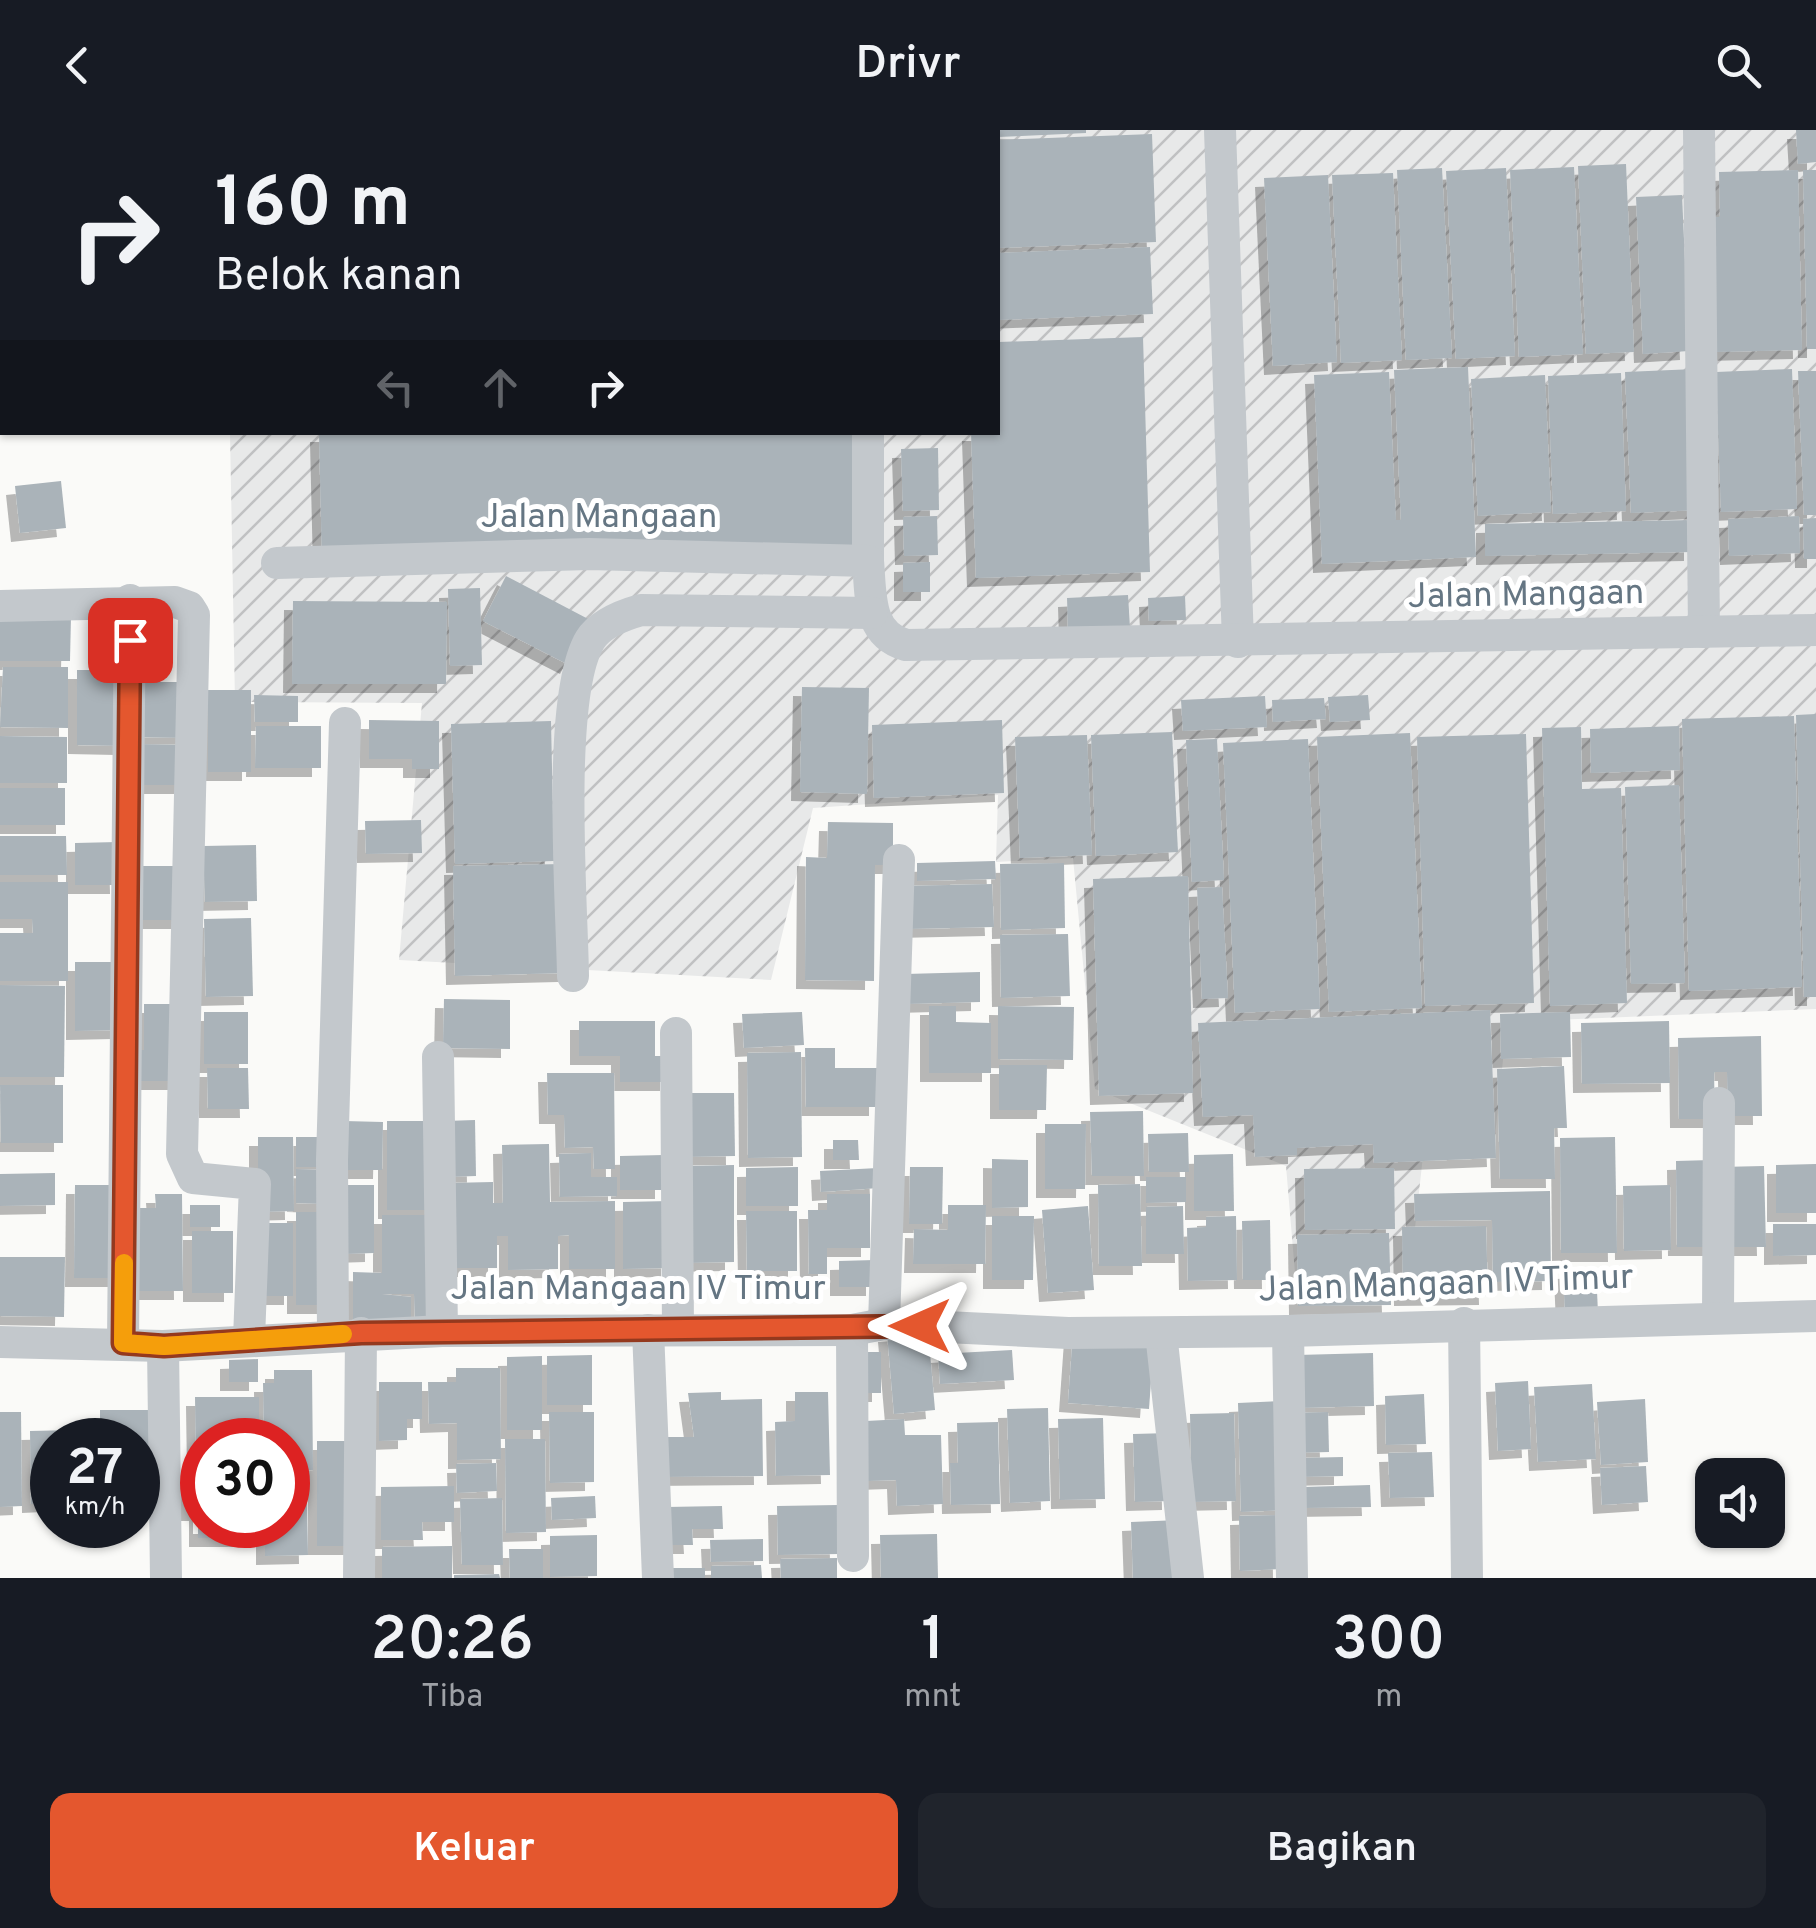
<!DOCTYPE html>
<html lang="id">
<head>
<meta charset="utf-8">
<style>
  body { margin:0; font-family:Overpass,sans-serif; background:#20242c; color:#f1f3f6; height:100vh; display:flex; flex-direction:column; font-size:38px; white-space:nowrap }
  * { box-sizing:border-box; margin:0 }
  p { font-size:32px; color:#9ea1a6 }
  .icon { flex:none; width:55px; height:55px; fill:none; stroke:currentColor; stroke-width:2; stroke-linecap:round; stroke-linejoin:round }
  .map { position:relative; height:1448px; overflow:hidden }
  .drawer { display:flex; flex-direction:column; background:#171b24; flex:1 }
  .drawer>* { flex:none }
  .top-card { position:absolute; left:0px; top:0px; width:1000px; height:305px; box-shadow:0 2px 8px #0004; background:#171b24; color:#f1f3f6; overflow:hidden }
  .fabs { position:absolute; left:1695px; top:1328px; display:grid; gap:20px }
  .fabs a { display:grid; place-items:center; width:90px; height:90px; border-radius:20px; background:#171b24; box-shadow:0 2px 8px #0004; font-size:50px }
  .speed { position:absolute; left:30px; top:1288px; display:flex; gap:20px; font-size:50px; font-weight:700; text-align:center }
  .speed>* { display:grid; place-content:center; width:130px; height:130px; border-radius:50%; background:#171b24; box-shadow:0 2px 8px #0004; line-height:1 }
  .speed small { font-size:25px; font-weight:400 }
  .speed .limit { border:15px solid #d22; background:#fff; color:#111 }
  .pin { position:absolute; display:grid; place-items:center; width:85px; height:85px; color:#fff; margin:-42px; border-radius:20px; box-shadow:0 5px 15px #0006 }
  .me { position:absolute; width:110px; margin:-55px; rotate:270deg; stroke-linejoin:round; filter:drop-shadow(0 0 8px #0008) }
  .turn { display:flex; align-items:center; gap:35px; height:210px; padding:0 50px; font-size:45px }
  .turn .icon { width:130px; height:130px; stroke-width:2.5 }
  .turn b { display:block; font-size:70px; line-height:85px }
  .lanes { display:flex; align-items:center; height:95px; padding:0 50px; background:#0003; justify-content:center; gap:50px; direction:ltr }
  .lanes .off { opacity:.35 }
  .eta { display:flex; justify-content:space-evenly; align-items:center; height:170px; text-align:center }
  .eta b { font-size:60px; font-weight:600; line-height:70px }
  .action { display:flex; gap:20px; margin-top:auto; padding:20px 50px }
  .action a { flex:1; height:115px; border-radius:20px; background:#e4572e; color:#fff; font-size:40px; font-weight:600; line-height:115px; text-align:center }
  .action a+a { background:#20242c; color:#f1f3f6 }
  header { display:flex; justify-content:space-between; align-items:center; height:130px; padding:0 50px; background:#171b24; font-size:45px; font-weight:600 }
  .map>svg:first-child { display:block }
  .industrial { fill:url(#industrial-furrows) }
  .building { fill:#aab3b9; filter:url(#shadow) }
  .lines { fill:none; stroke-linecap:round; stroke-linejoin:round }
  .minor { stroke:#c3c8cc; stroke-width:32 }
  .route-casing { stroke:#94391e; stroke-width:25 }
  .route { stroke:#e4572e; stroke-width:18 }
  .slow { stroke:#f59e0b; stroke-width:18 }
  .labels { text-anchor:middle; dominant-baseline:central; stroke-width:10; stroke-linejoin:round; paint-order:stroke }
  .street-label { font-size:35px; fill:#657683; stroke:#fff }
</style>
</head>
<body>
<header><svg class="icon" aria-label="back" viewBox="0 0 24 24"><path d="M15 5l-7 7 7 7"/></svg>Drivr<svg class="icon" aria-label="search" viewBox="0 0 24 24"><circle cx="10" cy="10" r="6"/><path d="M15 15l6 6"/></svg></header>
<div class="map">
<svg width="1816" height="1448" viewBox="0 0 1816 1448">
  <defs>
    <pattern id="industrial-furrows" width="10" height="10" patternUnits="userSpaceOnUse" patternTransform="scale(2.5)"><rect width="10" height="10" fill="#e8e9e9"/><path d="M-1 1l2-2M0 10L10 0M9 11l2-2" fill="none" stroke="#c0c1c2"/></pattern>
    <filter id="shadow"><feDropShadow dx="-9" dy="9" stdDeviation="0" flood-color="#0004"/></filter>
  </defs>
  <rect width="100%" height="100%" fill="#fafaf8"/>
  <polygon class="industrial" points="223,0 1816,0 1816,879 1507,892 1493,1025 1423,1026 1409,1152 1296,1155 1286,1036 1095,959 1073,728 996,732 998,665 813,678 771,850 399,830 422,573 235,572 230,303 998,302 998,2"/>
  <g class="building">
    <polygon points="998,0 1086,0 1086,3 998,7"/>
    <polygon points="1796,0 1816,0 1816,32 1798,34"/>
    <polygon points="1152,4 1156,112 998,118 998,10"/>
    <polygon points="1626,34 1634,222 1586,224 1578,36"/>
    <polygon points="1574,37 1583,224 1519,227 1510,40"/>
    <polygon points="1442,38 1452,228 1406,230 1397,40"/>
    <polygon points="1506,38 1515,226 1456,229 1446,41"/>
    <polygon points="1798,40 1802,220 1715,222 1712,87 1720,87 1719,42"/>
    <polygon points="1803,40 1816,40 1816,219 1807,219"/>
    <polygon points="1393,43 1402,230 1341,233 1332,45"/>
    <polygon points="1328,45 1337,232 1273,236 1264,48"/>
    <polygon points="1682,65 1689,221 1643,224 1636,67"/>
    <polygon points="1150,117 1153,184 998,190 998,123"/>
    <polygon points="1143,207 1150,442 976,448 971,302 998,302 998,212"/>
    <polygon points="1468,237 1476,427 1322,434 1314,245 1389,242 1396,390 1401,390 1394,240"/>
    <polygon points="1695,239 1700,380 1631,383 1625,242"/>
    <polygon points="1792,239 1797,379 1721,382 1716,242"/>
    <polygon points="1798,241 1816,241 1816,385 1804,385"/>
    <polygon points="1621,243 1626,381 1553,384 1548,246"/>
    <polygon points="1545,245 1551,382 1478,386 1471,249"/>
    <polygon points="860,302 863,416 322,430 319,303"/>
    <polygon points="938,318 939,380 903,381 901,319"/>
    <polygon points="61,351 66,398 20,403 15,356"/>
    <polygon points="937,386 938,425 904,426 903,387"/>
    <polygon points="1799,386 1800,423 1729,426 1728,389"/>
    <polygon points="1816,388 1816,429 1804,429 1803,389"/>
    <polygon points="1693,390 1693,422 1485,426 1485,394"/>
    <polygon points="930,432 930,462 903,462 903,433"/>
    <polygon points="506,446 592,491 569,535 483,491"/>
    <polygon points="480,458 482,535 450,536 448,459"/>
    <polygon points="1128,465 1130,498 1068,500 1067,468"/>
    <polygon points="1185,466 1186,490 1149,491 1148,468"/>
    <polygon points="293,471 447,472 446,554 292,554"/>
    <polygon points="0,486 71,486 70,531 0,531"/>
    <polygon points="3,537 68,537 68,598 0,597"/>
    <polygon points="77,540 125,540 125,616 77,615"/>
    <polygon points="134,552 190,552 190,608 134,607"/>
    <polygon points="802,557 869,558 867,664 800,662"/>
    <rect x="208" y="560" width="43" height="82"/>
    <polygon points="254,565 298,566 298,592 255,592"/>
    <polygon points="1368,565 1370,590 1330,592 1328,567"/>
    <polygon points="1265,566 1267,597 1183,601 1181,570"/>
    <polygon points="1324,568 1326,589 1273,592 1272,570"/>
    <polygon points="1816,584 1816,867 1804,867 1796,585"/>
    <polygon points="1794,586 1802,857 1689,861 1682,589"/>
    <polygon points="369,590 439,591 439,639 412,639 412,629 369,629"/>
    <polygon points="1002,590 1004,663 874,668 872,595"/>
    <polygon points="551,591 554,731 455,734 451,594"/>
    <polygon points="256,596 321,596 321,638 255,638"/>
    <polygon points="1679,596 1680,640 1591,643 1590,599"/>
    <polygon points="1581,597 1582,659 1621,658 1627,873 1550,876 1542,598"/>
    <polygon points="1172,602 1178,722 1096,726 1091,605"/>
    <polygon points="1410,603 1422,878 1329,882 1317,607"/>
    <polygon points="1526,604 1534,873 1425,876 1417,607"/>
    <polygon points="1087,605 1092,725 1020,728 1015,607"/>
    <polygon points="0,606 67,607 67,653 0,653"/>
    <polygon points="1217,609 1224,750 1192,752 1186,610"/>
    <polygon points="1308,609 1320,879 1235,883 1223,613"/>
    <polygon points="134,614 185,615 185,655 133,655"/>
    <polygon points="1679,655 1685,853 1631,854 1625,657"/>
    <rect x="0" y="658" width="65" height="37"/>
    <polygon points="421,690 422,723 366,724 365,691"/>
    <polygon points="828,692 893,693 893,735 875,735 874,851 805,850 806,727 827,728"/>
    <polygon points="0,706 66,706 67,745 0,745"/>
    <polygon points="118,712 119,755 75,755 75,713"/>
    <polygon points="256,715 257,771 205,772 203,716"/>
    <polygon points="995,731 996,749 917,751 917,733"/>
    <polygon points="1064,733 1065,798 1001,800 1000,734"/>
    <polygon points="564,734 567,843 455,846 453,736"/>
    <polygon points="135,736 182,736 181,790 142,790"/>
    <polygon points="1188,746 1193,963 1099,966 1093,749"/>
    <polygon points="0,752 68,752 68,851 0,851 0,803 33,803 32,789 0,789"/>
    <polygon points="992,754 994,797 907,799 906,756"/>
    <polygon points="1222,757 1228,868 1202,869 1197,758"/>
    <polygon points="251,788 253,866 206,867 204,789"/>
    <polygon points="1068,804 1070,866 1001,868 1000,805"/>
    <polygon points="75,832 122,832 122,900 75,901"/>
    <polygon points="980,842 980,872 906,874 905,844"/>
    <polygon points="0,855 65,856 64,947 0,947"/>
    <polygon points="444,869 510,870 510,919 443,918"/>
    <polygon points="144,874 181,874 181,951 131,951 131,920 144,920"/>
    <polygon points="929,876 956,876 956,892 991,893 991,943 929,943"/>
    <polygon points="998,876 1074,877 1073,930 998,929"/>
    <polygon points="1490,880 1496,1028 1374,1033 1373,1014 1297,1018 1297,1025 1255,1027 1253,985 1203,987 1198,893"/>
    <rect x="204" y="882" width="44" height="52"/>
    <polygon points="802,882 804,915 744,918 742,884"/>
    <polygon points="1570,882 1571,927 1501,929 1500,884"/>
    <polygon points="579,891 655,891 655,926 669,926 669,952 620,952 620,926 579,926"/>
    <polygon points="1669,891 1670,953 1582,954 1581,893"/>
    <polygon points="1761,906 1762,986 1728,986 1727,942 1714,942 1715,989 1679,989 1678,908"/>
    <polygon points="805,918 835,918 835,938 878,938 878,977 806,977"/>
    <polygon points="801,922 802,1027 748,1028 747,923"/>
    <polygon points="999,935 1047,935 1046,980 999,980"/>
    <polygon points="1564,936 1567,998 1554,998 1555,1049 1500,1049 1497,939"/>
    <polygon points="207,938 248,938 249,979 208,979"/>
    <polygon points="547,943 614,943 615,1039 594,1039 593,1017 565,1018 564,985 548,985"/>
    <polygon points="0,955 63,955 63,1013 1,1013"/>
    <polygon points="682,963 734,963 735,1026 683,1027"/>
    <polygon points="1143,981 1144,1046 1092,1046 1090,982"/>
    <polygon points="475,990 476,1046 446,1047 445,991"/>
    <polygon points="344,991 383,992 382,1040 344,1040"/>
    <rect x="387" y="991" width="50" height="89"/>
    <polygon points="1045,994 1086,994 1085,1059 1045,1059"/>
    <polygon points="1188,1003 1189,1042 1149,1042 1148,1004"/>
    <polygon points="258,1007 293,1007 294,1081 258,1082"/>
    <rect x="296" y="1007" width="30" height="30"/>
    <polygon points="1615,1007 1617,1123 1561,1123 1560,1008"/>
    <polygon points="833,1010 858,1010 859,1030 833,1030"/>
    <polygon points="549,1014 550,1072 615,1071 615,1139 569,1139 569,1105 558,1106 558,1139 508,1140 508,1106 497,1106 497,1138 448,1138 448,1053 493,1052 493,1073 503,1073 502,1015"/>
    <polygon points="591,1023 591,1047 617,1047 617,1066 560,1067 559,1024"/>
    <polygon points="1233,1024 1234,1081 1194,1081 1194,1025"/>
    <polygon points="664,1025 664,1060 620,1060 620,1026"/>
    <polygon points="992,1029 1028,1030 1028,1077 992,1078"/>
    <polygon points="1712,1030 1713,1117 1677,1117 1676,1031"/>
    <polygon points="1816,1034 1816,1083 1776,1083 1776,1035"/>
    <polygon points="734,1035 734,1132 685,1133 685,1036"/>
    <polygon points="1764,1036 1766,1117 1721,1117 1720,1037"/>
    <polygon points="798,1037 798,1076 746,1076 746,1038"/>
    <polygon points="910,1037 943,1037 942,1094 909,1094"/>
    <polygon points="878,1038 879,1058 821,1062 820,1041"/>
    <polygon points="1394,1038 1395,1099 1305,1100 1304,1039"/>
    <polygon points="296,1039 326,1040 326,1074 296,1073"/>
    <polygon points="55,1043 55,1075 0,1076 0,1044"/>
    <polygon points="1146,1047 1186,1047 1186,1072 1146,1073"/>
    <polygon points="1140,1054 1142,1136 1099,1136 1098,1055"/>
    <polygon points="75,1055 118,1055 117,1148 74,1148"/>
    <polygon points="344,1055 374,1055 374,1123 344,1124"/>
    <polygon points="1670,1055 1671,1120 1624,1121 1623,1056"/>
    <polygon points="1550,1061 1551,1151 1493,1152 1492,1090 1415,1091 1414,1064"/>
    <polygon points="155,1064 182,1064 183,1161 137,1161 128,1078 156,1078"/>
    <polygon points="827,1064 870,1064 870,1118 827,1118 827,1144 809,1144 808,1080 827,1080"/>
    <polygon points="670,1071 670,1138 623,1139 623,1072"/>
    <rect x="190" y="1075" width="30" height="22"/>
    <polygon points="948,1075 986,1075 985,1134 913,1134 914,1099 948,1100"/>
    <polygon points="1088,1076 1094,1160 1048,1163 1042,1080"/>
    <polygon points="1183,1076 1184,1124 1146,1124 1146,1077"/>
    <polygon points="746,1081 797,1081 797,1141 747,1141"/>
    <rect x="296" y="1082" width="31" height="93"/>
    <polygon points="382,1085 439,1085 439,1190 415,1190 414,1164 382,1164 411,1167 411,1197 353,1198 353,1142 382,1143"/>
    <polygon points="992,1086 1034,1086 1033,1150 992,1150"/>
    <polygon points="1236,1086 1237,1150 1188,1151 1187,1098 1206,1097 1206,1087"/>
    <polygon points="1270,1090 1271,1150 1243,1150 1242,1091"/>
    <rect x="256" y="1093" width="37" height="73"/>
    <polygon points="1773,1094 1816,1094 1816,1125 1773,1126"/>
    <polygon points="1486,1096 1488,1166 1403,1167 1402,1097"/>
    <rect x="192" y="1101" width="41" height="62"/>
    <polygon points="1389,1103 1391,1175 1298,1176 1297,1105"/>
    <polygon points="0,1127 65,1127 64,1187 0,1186"/>
    <polygon points="875,1130 875,1157 839,1157 839,1131"/>
    <polygon points="1596,1139 1598,1183 1565,1184 1563,1140"/>
    <polygon points="928,1200 935,1280 894,1284 887,1203"/>
    <polygon points="1073,1203 1154,1209 1149,1279 1068,1273"/>
    <polygon points="1012,1220 1014,1250 940,1254 938,1224"/>
    <polygon points="858,1222 881,1222 881,1263 859,1263"/>
    <polygon points="1373,1223 1374,1276 1298,1278 1297,1225"/>
    <polygon points="592,1225 592,1275 547,1275 547,1226"/>
    <polygon points="542,1226 542,1300 507,1300 507,1227"/>
    <polygon points="258,1229 258,1252 229,1252 229,1230"/>
    <polygon points="456,1238 500,1238 501,1329 457,1330 457,1293 429,1294 428,1252 456,1252"/>
    <polygon points="274,1240 312,1240 313,1340 288,1341 288,1310 264,1310 263,1253 274,1253"/>
    <polygon points="1528,1251 1531,1319 1498,1321 1495,1253"/>
    <polygon points="379,1252 422,1252 422,1289 407,1289 407,1310 379,1311"/>
    <polygon points="1592,1254 1596,1329 1538,1332 1534,1257"/>
    <polygon points="721,1262 721,1270 762,1269 763,1346 661,1347 660,1307 694,1307 688,1263"/>
    <polygon points="795,1262 828,1262 830,1345 776,1346 775,1292 795,1291"/>
    <polygon points="1424,1264 1426,1314 1386,1315 1385,1266"/>
    <polygon points="195,1267 259,1267 259,1310 202,1310 202,1335 196,1335"/>
    <polygon points="1645,1269 1648,1332 1601,1335 1597,1272"/>
    <polygon points="1283,1271 1286,1380 1241,1382 1238,1273"/>
    <polygon points="1048,1278 1050,1371 1010,1373 1007,1279"/>
    <polygon points="100,1280 152,1280 153,1367 138,1368 138,1310 100,1310"/>
    <polygon points="0,1282 21,1282 22,1376 0,1377"/>
    <polygon points="549,1282 594,1282 594,1352 550,1353"/>
    <polygon points="1328,1282 1329,1322 1291,1323 1290,1283"/>
    <polygon points="1234,1283 1236,1371 1192,1372 1190,1284"/>
    <polygon points="1103,1288 1105,1369 1060,1370 1058,1289"/>
    <polygon points="904,1289 905,1305 941,1305 943,1374 897,1376 896,1350 868,1351 866,1291"/>
    <polygon points="998,1292 1000,1374 951,1375 950,1333 958,1333 957,1293"/>
    <polygon points="74,1300 74,1310 52,1310 52,1373 31,1374 30,1301"/>
    <polygon points="1170,1303 1171,1371 1135,1372 1133,1304"/>
    <polygon points="505,1309 545,1309 546,1402 506,1403"/>
    <rect x="317" y="1311" width="39" height="105"/>
    <polygon points="1432,1322 1434,1367 1390,1368 1388,1323"/>
    <polygon points="1343,1327 1343,1346 1299,1347 1299,1328"/>
    <polygon points="496,1333 497,1361 457,1363 456,1334"/>
    <polygon points="1646,1336 1648,1372 1602,1375 1600,1338"/>
    <polygon points="190,1339 202,1339 202,1395 258,1395 258,1408 198,1408 198,1382 190,1382"/>
    <polygon points="1370,1355 1371,1377 1304,1378 1303,1357"/>
    <polygon points="454,1356 454,1392 422,1392 423,1410 381,1410 381,1357"/>
    <polygon points="595,1366 596,1388 552,1390 551,1368"/>
    <polygon points="288,1367 307,1367 308,1425 265,1426 265,1395 288,1395"/>
    <polygon points="502,1368 503,1435 462,1435 460,1369"/>
    <polygon points="838,1375 839,1424 778,1425 777,1376"/>
    <polygon points="722,1376 723,1399 692,1399 693,1415 667,1415 666,1377"/>
    <polygon points="1281,1385 1282,1439 1240,1441 1239,1386"/>
    <polygon points="1179,1390 1180,1448 1133,1448 1131,1392"/>
    <polygon points="937,1404 938,1448 881,1448 880,1405"/>
    <polygon points="597,1405 597,1446 550,1447 550,1406"/>
    <polygon points="763,1409 763,1431 711,1432 710,1410"/>
    <polygon points="452,1416 452,1448 382,1448 382,1417"/>
    <polygon points="509,1419 543,1419 543,1448 510,1448"/>
    <polygon points="837,1428 837,1448 781,1448 780,1429"/>
    <polygon points="761,1435 762,1448 711,1448 711,1436"/>
    <rect x="660" y="1438" width="45" height="10"/>
    <polygon points="499,1444 500,1448 454,1448 454,1445"/>
  </g>
  <g class="lines">
    <g class="minor">
      <polyline points="867,0 867,2"/>
      <polyline points="1220,0 1238,512"/>
      <polyline points="1699,0 1704,502"/>
      <polyline points="868,302 868,431"/>
      <path d="M277,433l312,-9 279,7c3,33 -1,73 38,84l910,-15"/>
      <polyline points="0,476 175,472 189,477 194,485 182,1024 193,1048 255,1054 249,1209"/>
      <path d="M573,846c-1,-74 -17,-279 17,-336 10,-16 33,-25 51,-30l231,3"/>
      <polyline points="676,903 678,1200"/>
      <polyline points="438,927 442,1201"/>
      <polyline points="1718,1187 1719,973"/>
      <polyline points="1464,1193 1467,1448"/>
      <polyline points="884,1194 899,730"/>
      <polyline points="648,1200 658,1448"/>
      <polyline points="852,1200 853,1426"/>
      <polyline points="1288,1201 1292,1448"/>
      <polyline points="1161,1203 1188,1448"/>
      <polyline points="333,1205 332,1030 345,593"/>
      <polyline points="0,1212 163,1216 442,1201 852,1200 884,1194 1068,1203 1288,1201 1816,1186"/>
      <polyline points="123,1213 130,470"/>
      <polyline points="163,1216 166,1448"/>
      <polyline points="359,1448 361,1203"/>
    </g>
  </g>
  <g class="lines">
    <g class="route-casing">
      <polyline id="route" points="130,510 123,1213 164,1216 361,1203 920,1196"/>
    </g>
    <use href="#route" class="route"/>
    <polyline class="slow" points="124,1133 123,1213 164,1216 343,1204"/>
  </g>
  <g class="labels">
    <g class="street-label">
      <text x="599" y="388">Jalan Mangaan</text>
      <text transform="translate(1526 466) rotate(-1)">Jalan Mangaan</text>
      <text transform="translate(1446 1155) rotate(-2)">Jalan Mangaan IV Timur</text>
      <text x="638" y="1160">Jalan Mangaan IV Timur</text>
    </g>
  </g>
</svg>
<div class="fabs">
<a><svg class="icon" aria-label="sound" viewBox="0 0 24 24"><path d="M4 9h4l5-4v14l-5-4H4zM17 9q2 3 0 6"/></svg></a>
</div>
<div class="speed"><div>27<small>km/h</small></div><div class="limit">30</div></div>
<div class="pin" style="left:130px;top:510px;background:#d93025"><svg class="icon" aria-label="arrive" viewBox="0 0 24 24"><path d="M6 21V4h12l-3 4 3 4H6"/></svg></div>
<svg class="me" style="left:920px;top:1196px" viewBox="-20 -20 40 40"><path d="M0-17L14 15 0 8-14 15z" fill="#e4572e" stroke="#fff" stroke-width="4"/></svg>
<div class="top-card">
<div class="turn"><svg class="icon" aria-label="right" viewBox="0 0 24 24"><path d="M7 20v-9h11M14 6l5 5-5 5"/></svg><div><b>160 m</b>Belok kanan</div></div>
<div class="lanes"><svg class="icon off" aria-label="left" viewBox="0 0 24 24"><path d="M17 20v-9H6M10 6l-5 5 5 5"/></svg><svg class="icon off" aria-label="ahead" viewBox="0 0 24 24"><path d="M12 20V5M6 11l6-6 6 6"/></svg><svg class="icon" aria-label="right" viewBox="0 0 24 24"><path d="M7 20v-9h11M14 6l5 5-5 5"/></svg></div>
</div>
</div>
<section class="drawer">
<div class="eta">
<div><b>20:26</b><p>Tiba</p></div>
<div><b>1</b><p>mnt</p></div>
<div><b>300</b><p>m</p></div>
</div>
<div class="action"><a>Keluar</a><a>Bagikan</a></div>
</section>
</body>
</html>
